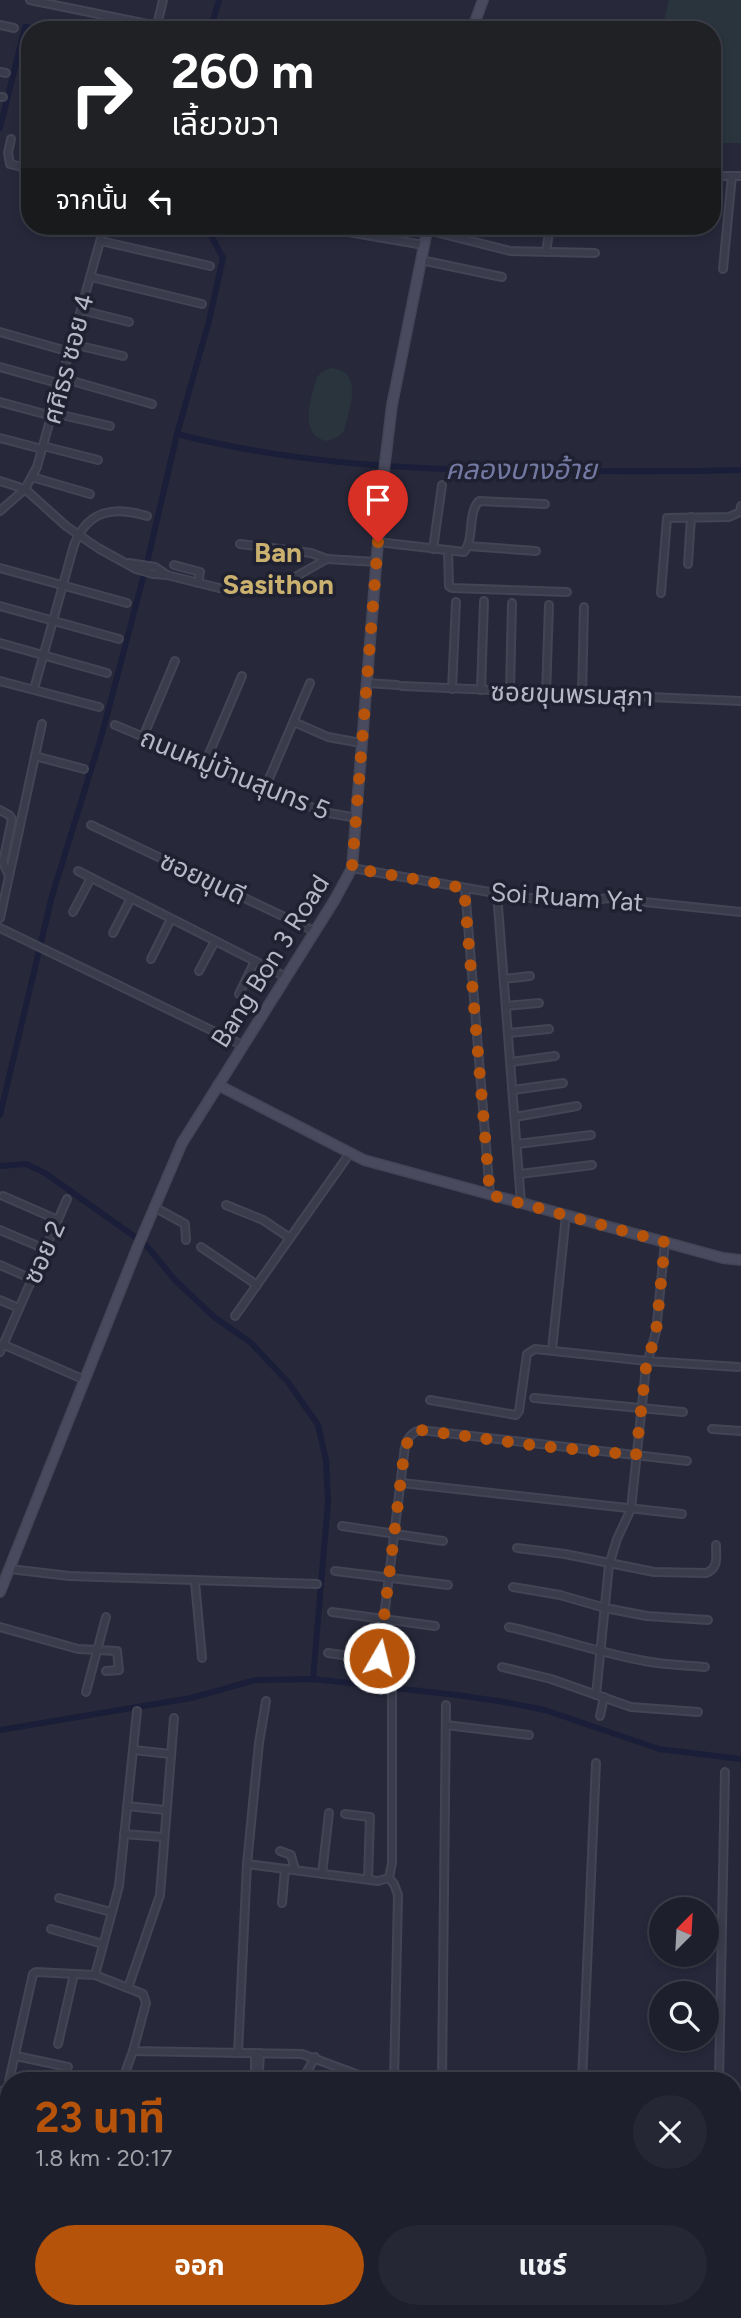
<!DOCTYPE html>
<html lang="th">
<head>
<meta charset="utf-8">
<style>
  body { margin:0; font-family:Figtree,"Noto Sans Thai",sans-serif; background:#252734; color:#f1f3f6; height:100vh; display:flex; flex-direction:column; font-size:26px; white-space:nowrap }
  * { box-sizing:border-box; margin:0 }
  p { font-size:23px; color:#a0a2a9 }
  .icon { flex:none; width:38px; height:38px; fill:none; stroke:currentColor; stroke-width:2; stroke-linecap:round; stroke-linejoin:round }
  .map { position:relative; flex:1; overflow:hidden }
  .sheet { position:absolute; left:0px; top:2072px; width:742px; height:247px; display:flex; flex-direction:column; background:#1d1f2c; border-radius:28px 28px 0 0; box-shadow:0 4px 10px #0003,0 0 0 2px #3b3d48 }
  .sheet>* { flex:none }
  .banner { position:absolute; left:21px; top:21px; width:700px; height:214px; border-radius:28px; box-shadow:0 4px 10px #0003,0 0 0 2px #3b3d48; background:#202124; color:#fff; overflow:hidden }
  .needle { width:46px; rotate:24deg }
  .controls { position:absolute; left:649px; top:1897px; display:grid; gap:14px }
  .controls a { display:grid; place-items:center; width:70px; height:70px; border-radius:50%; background:#1d1f2c; box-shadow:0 4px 10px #0003,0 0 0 2px #3b3d48; font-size:35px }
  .pin { position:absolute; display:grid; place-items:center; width:60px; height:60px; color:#fff; margin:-72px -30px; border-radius:50% 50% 50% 0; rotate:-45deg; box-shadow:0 0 7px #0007 }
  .pin .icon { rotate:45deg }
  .me { position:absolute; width:77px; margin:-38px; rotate:8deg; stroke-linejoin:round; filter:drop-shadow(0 0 5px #0008) }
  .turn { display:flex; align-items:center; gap:24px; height:147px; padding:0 35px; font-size:32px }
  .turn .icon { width:91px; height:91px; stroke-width:2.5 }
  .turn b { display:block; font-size:49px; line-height:60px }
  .then { display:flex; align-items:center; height:66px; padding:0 35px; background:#0003; gap:14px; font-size:26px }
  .round { display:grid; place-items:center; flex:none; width:74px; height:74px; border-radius:37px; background:#252734 }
  .overview { display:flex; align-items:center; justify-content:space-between; height:119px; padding:0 35px }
  h1 { font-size:42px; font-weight:700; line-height:52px; color:#b45309 }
  .button { display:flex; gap:14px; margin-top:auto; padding:14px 35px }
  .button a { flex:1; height:80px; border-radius:42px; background:#b45309; color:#fff; font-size:28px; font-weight:700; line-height:80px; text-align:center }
  .button a+a { background:#252734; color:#f1f3f6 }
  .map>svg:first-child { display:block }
  .green { fill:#29343d }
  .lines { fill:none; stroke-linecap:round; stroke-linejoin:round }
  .canal { stroke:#1b1e38; stroke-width:6 }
  .street-casing { stroke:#434555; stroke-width:10 }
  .secondary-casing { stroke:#434555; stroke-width:12 }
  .street { stroke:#3a3c4c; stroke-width:6 }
  .secondary { stroke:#494a5e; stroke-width:9 }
  .route { stroke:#b45309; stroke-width:12; stroke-dasharray:0 21.6 }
  .labels { text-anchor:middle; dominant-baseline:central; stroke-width:7; stroke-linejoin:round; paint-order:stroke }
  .street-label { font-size:26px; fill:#b6b8c7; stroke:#1f2131 }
  .water-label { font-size:28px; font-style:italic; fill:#7379a2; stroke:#1f2131 }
  .neighbourhood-label { font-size:28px; font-weight:bold; fill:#cab16f; stroke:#1f2131 }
</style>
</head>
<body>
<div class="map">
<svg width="741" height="2318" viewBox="0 0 741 2318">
  <rect width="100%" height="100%" fill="#27293b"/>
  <g class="green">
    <polygon points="669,0 741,0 741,143 712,143 712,30 662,29"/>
    <path d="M331,368c33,3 19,41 13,63l-5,5 -11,5c-31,-5 -17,-43 -11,-64l5,-5z"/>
  </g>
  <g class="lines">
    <g class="canal">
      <polyline points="210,30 219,0"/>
      <polyline points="0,128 25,27 45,30"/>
      <path d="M177,434c119,31 243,36 366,37 66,0 132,1 198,-1"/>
      <polyline points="0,1115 52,896 102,734 147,563 177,434 209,321 223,258 206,226"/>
      <polyline points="0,1166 26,1164 45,1173 145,1244 175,1280 214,1317 250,1342 288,1382 318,1425 326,1460 328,1502 313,1679"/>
      <polyline points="0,1730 191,1698 256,1680 313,1679 457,1695 504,1702 545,1710 659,1749 741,1759"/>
    </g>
    <g class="street-casing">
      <g id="street">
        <polyline points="30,0 177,30"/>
        <polyline points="0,25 14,28"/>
        <polyline points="157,25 163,0"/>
        <polyline points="0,72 6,73"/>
        <polyline points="0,97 3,97"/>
        <polyline points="11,139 8,153 10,164 30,169"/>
        <polyline points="712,176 741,176"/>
        <polyline points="313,226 424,245"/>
        <polyline points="427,230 510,251 595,253"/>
        <polyline points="101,241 210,266"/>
        <polyline points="546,252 550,226"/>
        <polyline points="421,260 502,277"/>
        <polyline points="723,269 732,176"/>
        <polyline points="91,277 202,304"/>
        <polyline points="81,310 129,322"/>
        <polyline points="0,332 70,352"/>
        <polyline points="72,344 123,356"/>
        <polyline points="0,367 61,384"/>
        <polyline points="62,378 152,404"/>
        <polyline points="0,402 52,416"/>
        <polyline points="53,413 110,426"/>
        <polyline points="0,438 42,449"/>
        <polyline points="43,446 98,460"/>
        <polyline points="32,477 90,494"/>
        <polyline points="0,481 25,489 66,526 98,548 136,569 153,574 167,575 219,588 259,590 277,587 327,559"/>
        <polyline points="0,511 25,489 37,467 104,227"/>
        <path d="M378,542l86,10c11,-14 3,-38 15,-51l66,3"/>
        <polyline points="240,544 311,553 327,559 377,562"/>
        <polyline points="468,546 536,551"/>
        <polyline points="433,549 442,485"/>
        <polyline points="448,550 449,586 452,588 567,592"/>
        <polyline points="129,563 155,567 167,575"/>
        <polyline points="688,564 691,517"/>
        <polyline points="174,565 200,572 198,583"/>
        <polyline points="0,568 127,603"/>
        <polyline points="661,593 667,518 729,517 740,512 741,506"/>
        <polyline points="0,606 119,639"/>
        <polyline points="0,643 107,673"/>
        <polyline points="0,681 99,707"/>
        <polyline points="367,683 397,685"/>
        <polyline points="402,686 741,701"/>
        <path d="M34,689l40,-144c14,-35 39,-39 73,-29"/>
        <polyline points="452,689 456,602"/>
        <polyline points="481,690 484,601"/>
        <polyline points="510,692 512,603"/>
        <polyline points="546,694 549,605"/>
        <polyline points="582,695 584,607"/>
        <polyline points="294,722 328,737 361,743"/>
        <polyline points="115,725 323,812 357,818"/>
        <polyline points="143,737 175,661"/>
        <polyline points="35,756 84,769"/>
        <polyline points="205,763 242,676"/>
        <polyline points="265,788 310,683"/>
        <polyline points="0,810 9,815 12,819 3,862 9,876"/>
        <polyline points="91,825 314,931"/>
        <polyline points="352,868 518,897 576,902 591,902 606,898 741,912"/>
        <polyline points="78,871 286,977"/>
        <polyline points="465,888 490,1195"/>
        <polyline points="497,893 521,1203"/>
        <polyline points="73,912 91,878"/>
        <polyline points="0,918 42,724"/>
        <polyline points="0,928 242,1045"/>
        <polyline points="113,933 131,898"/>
        <polyline points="151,959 171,919"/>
        <polyline points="199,971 215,941"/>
        <polyline points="504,979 530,976"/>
        <polyline points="239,994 255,961"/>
        <polyline points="506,1006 539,1003"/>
        <polyline points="509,1033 549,1029"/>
        <polyline points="511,1062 555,1056"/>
        <polyline points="513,1090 563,1083"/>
        <polyline points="515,1117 577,1106"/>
        <polyline points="517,1144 591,1135"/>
        <polyline points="520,1174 592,1165"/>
        <polyline points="3,1196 58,1220"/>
        <polyline points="226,1205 263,1220 290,1238"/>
        <polyline points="154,1207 185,1224 186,1240"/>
        <polyline points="0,1230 45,1249"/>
        <polyline points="201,1247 257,1285"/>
        <polyline points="0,1265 32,1279"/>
        <polyline points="0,1300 19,1308"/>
        <polyline points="235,1316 350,1153"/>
        <polyline points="2,1344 85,1380"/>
        <polyline points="552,1350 566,1215"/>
        <polyline points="0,1352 67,1199"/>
        <polyline points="534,1398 683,1412"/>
        <polyline points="430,1400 516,1415 519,1411 527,1354 535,1349 647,1361 738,1367"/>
        <polyline points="712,1429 741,1431"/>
        <polyline points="402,1483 682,1514"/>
        <polyline points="342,1526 443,1541"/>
        <path d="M517,1548l48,6 89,18 52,1c13,-5 10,-16 10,-28"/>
        <polyline points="10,1569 69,1576 317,1584"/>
        <polyline points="335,1571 448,1585"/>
        <polyline points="195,1582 202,1658"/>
        <polyline points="513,1587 560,1595 605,1608 647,1616 708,1620"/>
        <polyline points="332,1612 435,1626"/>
        <polyline points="0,1627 78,1649 117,1651 119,1670 106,1671"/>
        <path d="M509,1627c46,10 90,26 136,34 20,4 40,4 60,6"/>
        <path d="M328,1653l49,7 2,-2 25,-204c1,-11 4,-20 16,-24l267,31"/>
        <polyline points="502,1667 551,1679 631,1707 698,1712"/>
        <polyline points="86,1692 106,1617"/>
        <polyline points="596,1695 609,1565 617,1539 631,1509 646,1367 656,1332 665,1242"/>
        <polyline points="600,1716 604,1697"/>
        <polyline points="446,1725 529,1735"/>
        <polyline points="133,1750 171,1754"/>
        <polyline points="127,1806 165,1810"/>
        <polyline points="345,1814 370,1817 368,1879"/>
        <polyline points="124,1834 163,1837"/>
        <polyline points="280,1851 291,1855 295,1870"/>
        <polyline points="247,1864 378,1881 389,1878 392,1863 392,1691"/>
        <polyline points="322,1874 329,1813"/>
        <polyline points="389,1878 394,1884 398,1895 394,2081"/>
        <polyline points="59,1898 111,1912"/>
        <polyline points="282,1903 285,1869"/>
        <polyline points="51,1929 103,1944"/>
        <polyline points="95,1975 119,1886 137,1711"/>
        <polyline points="128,1988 160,1895 174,1718"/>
        <polyline points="58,2044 74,1974"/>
        <polyline points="238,2053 247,1864 259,1743 266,1701"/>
        <polyline points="255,2053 255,2076"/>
        <polyline points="16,2056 68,2067"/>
        <polyline points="9,2081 33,1974 36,1972 95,1975 143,1994 146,2003 133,2051 302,2054 375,2081"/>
        <polyline points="122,2081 133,2051"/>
        <polyline points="253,2081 259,2071 260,2053"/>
        <polyline points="302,2081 315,2057"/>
        <polyline points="442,2081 446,1705"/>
        <polyline points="582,2081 596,1763"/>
        <polyline points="719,2081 725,1772"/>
        <polyline points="0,2091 9,2092"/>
        <polyline points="733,2122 741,2123"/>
        <polyline points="0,2129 3,2129"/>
        <polyline points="0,2253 9,2211"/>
        <polyline points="38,2318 42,2310"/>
        <polyline points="283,2318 288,2310"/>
        <polyline points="630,2318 631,2310"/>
      </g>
    </g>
    <g class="secondary-casing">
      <g id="secondary">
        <polyline points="472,30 483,0"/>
        <polyline points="218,1085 364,1160 723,1258 741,1260"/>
        <polyline points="0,1592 138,1246 182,1143 334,901 352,868 383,479 392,405 428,226"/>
      </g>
    </g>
    <use href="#street" class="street"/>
    <use href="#secondary" class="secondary"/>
  </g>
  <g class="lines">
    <polyline class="route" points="378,542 352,868 464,888 490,1195 665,1242 656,1332 646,1367 636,1455 539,1446 420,1430 409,1437 404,1454 379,1658"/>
  </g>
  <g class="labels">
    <g class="street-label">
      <text transform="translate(68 359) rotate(-75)">ศศิธร ซอย 4</text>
      <text transform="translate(572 694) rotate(2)">ซอยขุนพรมสุภา</text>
      <text transform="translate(235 774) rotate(22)">ถนนหมู่บ้านสุนทร 5</text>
      <text transform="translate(203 878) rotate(25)">ซอยขุนดี</text>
      <text transform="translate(567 897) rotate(4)">Soi Ruam Yat</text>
      <text transform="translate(270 961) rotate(-58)">Bang Bon 3 Road</text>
      <text transform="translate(44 1252) rotate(-66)">ซอย 2</text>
    </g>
    <g class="water-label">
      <text x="521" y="469">คลองบางอ้าย</text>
    </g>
    <g class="neighbourhood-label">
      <text x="278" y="552">Ban<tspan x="278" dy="32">Sasithon</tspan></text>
    </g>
  </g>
</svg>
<div class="controls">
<a><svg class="needle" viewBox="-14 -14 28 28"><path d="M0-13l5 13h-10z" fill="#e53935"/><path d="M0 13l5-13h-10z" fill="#a0a2a9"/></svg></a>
<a><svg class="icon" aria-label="search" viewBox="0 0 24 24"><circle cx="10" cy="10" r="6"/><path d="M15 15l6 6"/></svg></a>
</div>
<div class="pin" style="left:378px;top:542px;background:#d93025"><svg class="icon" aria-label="arrive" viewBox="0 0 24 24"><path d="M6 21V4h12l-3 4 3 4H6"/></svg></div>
<svg class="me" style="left:379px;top:1658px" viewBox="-20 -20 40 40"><circle r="17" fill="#b45309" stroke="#fff" stroke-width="3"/><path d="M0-11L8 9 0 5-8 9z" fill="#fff"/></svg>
<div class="banner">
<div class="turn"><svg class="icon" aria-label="right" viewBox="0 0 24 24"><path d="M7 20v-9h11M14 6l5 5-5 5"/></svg><div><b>260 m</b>เลี้ยวขวา</div></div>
<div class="then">จากนั้น<svg class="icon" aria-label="left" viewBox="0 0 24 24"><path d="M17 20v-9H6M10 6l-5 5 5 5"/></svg></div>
</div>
<section class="sheet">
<div class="overview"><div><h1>23 นาที</h1><p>1.8 km · 20:17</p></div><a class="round"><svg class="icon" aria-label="close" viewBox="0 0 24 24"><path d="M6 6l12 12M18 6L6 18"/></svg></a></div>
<div class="button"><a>ออก</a><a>แชร์</a></div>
</section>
</div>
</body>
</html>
